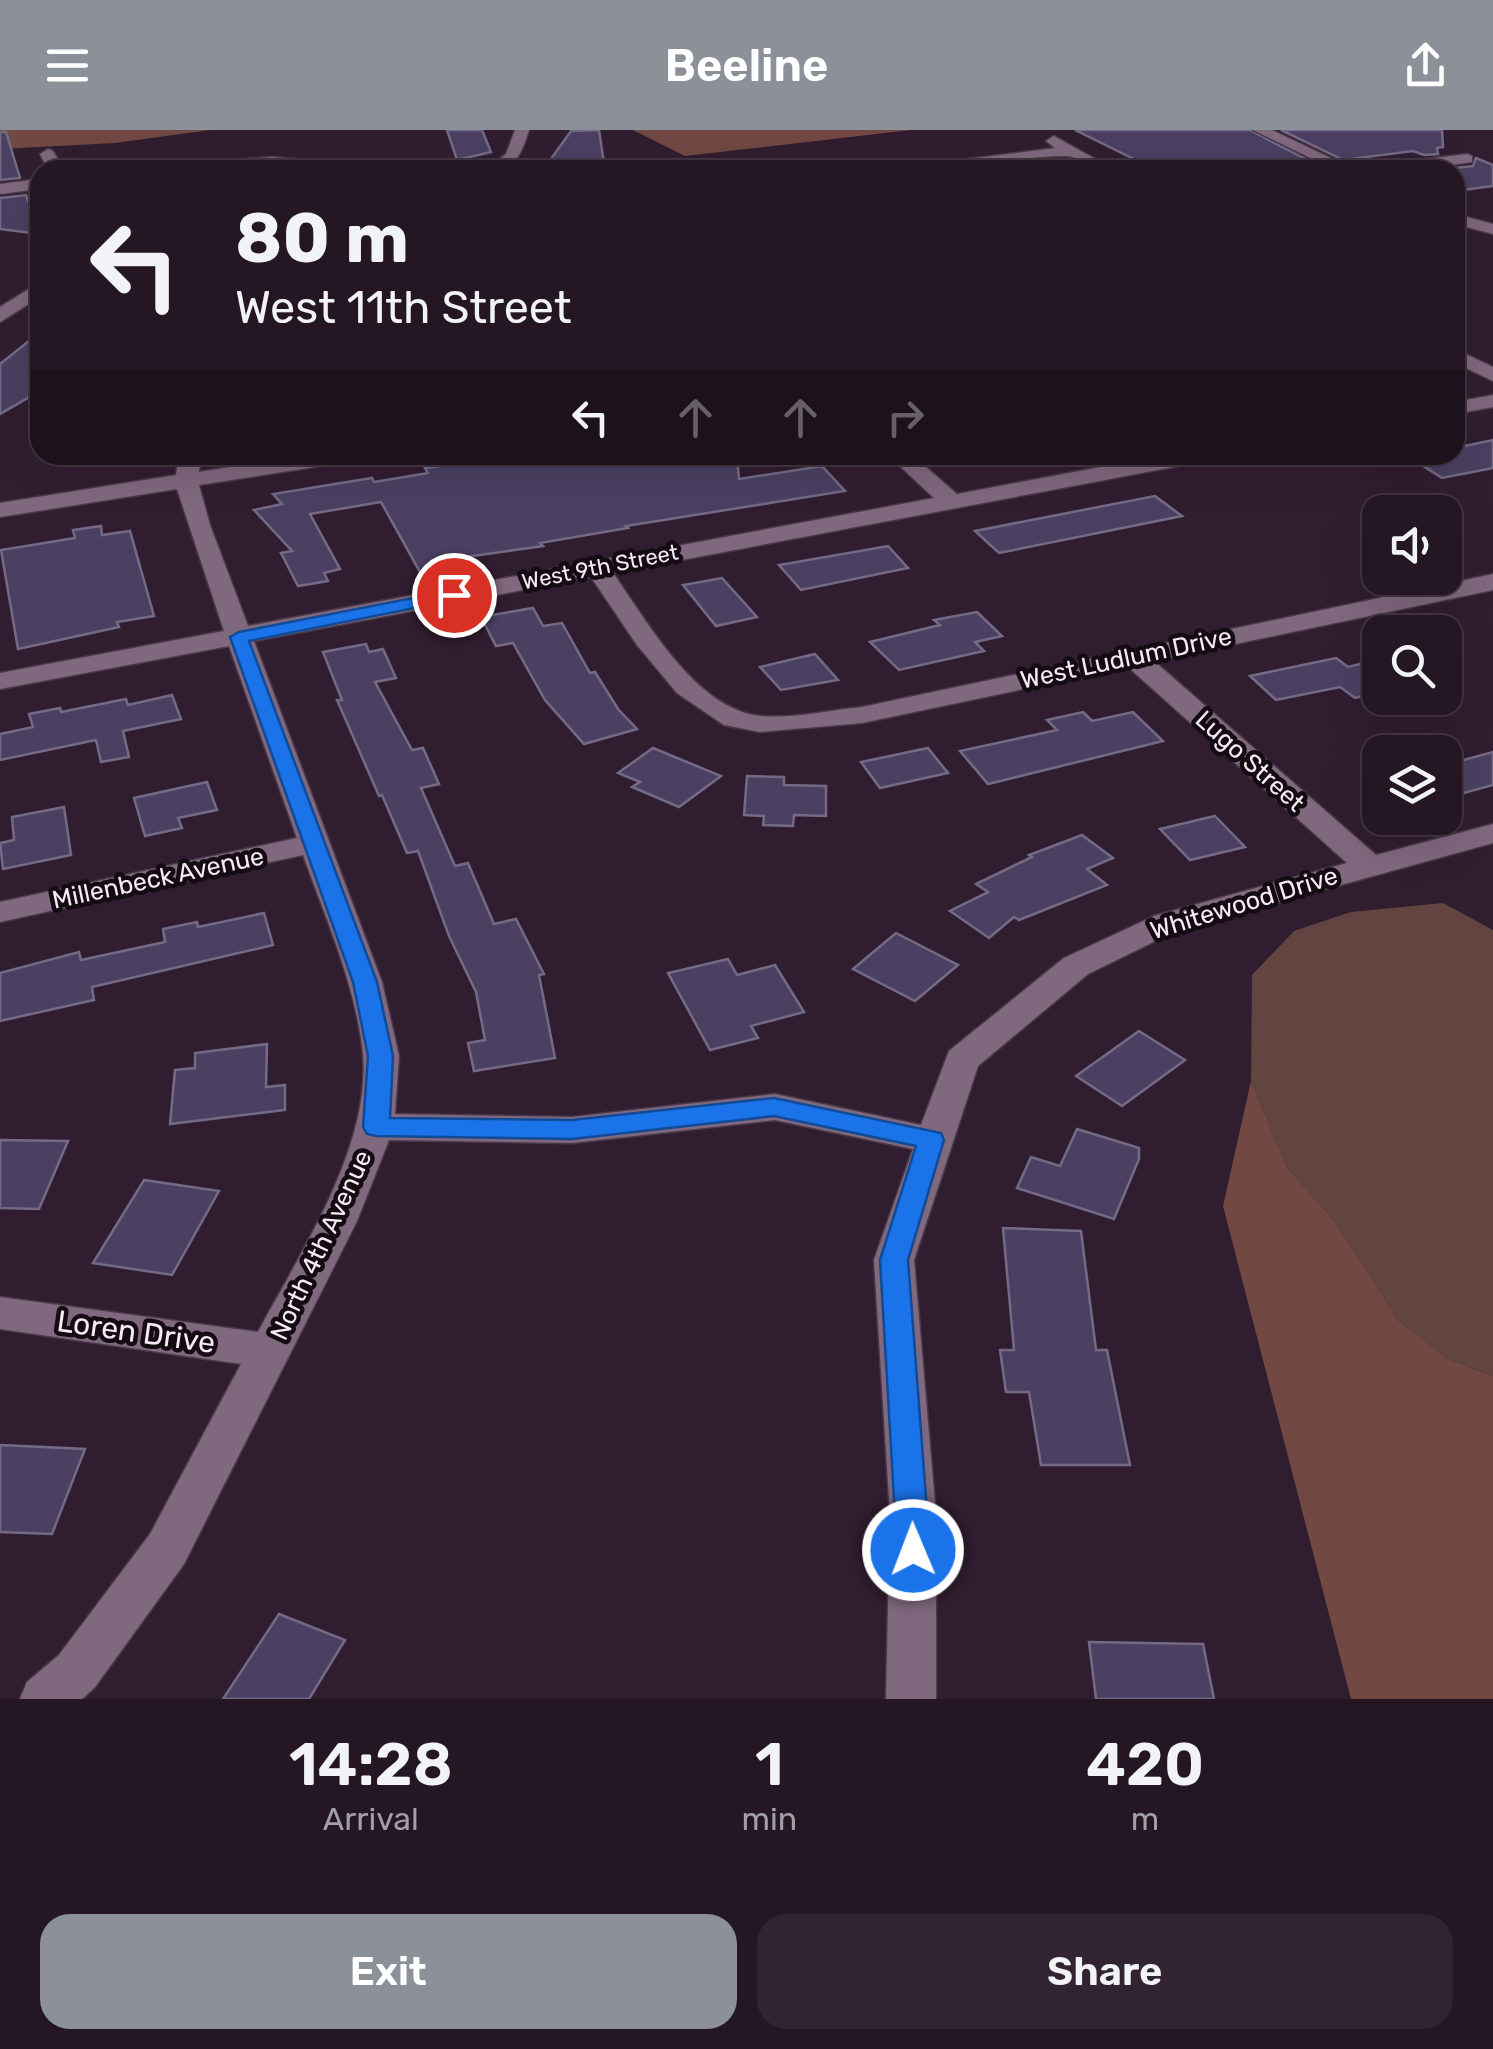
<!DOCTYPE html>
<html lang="en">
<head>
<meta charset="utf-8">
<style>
  body { margin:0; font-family:Rubik,sans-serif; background:#312331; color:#f1f3f6; height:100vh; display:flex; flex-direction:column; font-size:38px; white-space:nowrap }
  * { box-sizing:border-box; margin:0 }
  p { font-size:32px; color:#a39fa6 }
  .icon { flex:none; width:55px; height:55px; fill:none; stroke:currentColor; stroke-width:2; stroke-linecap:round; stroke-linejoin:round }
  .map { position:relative; height:1569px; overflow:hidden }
  .drawer { display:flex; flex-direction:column; background:#251624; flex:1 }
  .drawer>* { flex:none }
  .hud { position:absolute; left:30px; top:30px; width:1435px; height:305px; border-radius:30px; box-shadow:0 10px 40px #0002,0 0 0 2px #423541; background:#251624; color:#f1f3f6; overflow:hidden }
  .buttons { position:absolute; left:1362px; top:365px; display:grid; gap:20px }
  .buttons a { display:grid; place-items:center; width:100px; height:100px; border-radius:20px; background:#251624; box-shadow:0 10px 40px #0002,0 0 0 2px #423541; font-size:50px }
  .pin { position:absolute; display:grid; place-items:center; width:85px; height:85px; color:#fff; margin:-42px; border:5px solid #fff; border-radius:50%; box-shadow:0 2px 10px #0007 }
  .me { position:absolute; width:110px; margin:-55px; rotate:359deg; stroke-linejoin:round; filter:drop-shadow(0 0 8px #0008) }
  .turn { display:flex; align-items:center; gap:35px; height:210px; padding:0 40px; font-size:45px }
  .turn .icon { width:130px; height:130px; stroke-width:2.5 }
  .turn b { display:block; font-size:70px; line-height:85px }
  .lanes { display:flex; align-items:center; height:95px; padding:0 40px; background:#0003; justify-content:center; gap:50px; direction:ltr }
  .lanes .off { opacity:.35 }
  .eta { display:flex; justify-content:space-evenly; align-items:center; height:170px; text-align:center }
  .eta b { font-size:60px; font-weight:600; line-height:70px }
  .cta { display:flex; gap:20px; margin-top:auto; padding:20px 40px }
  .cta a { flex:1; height:115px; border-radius:30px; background:#8c9099; color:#fff; font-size:40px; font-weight:600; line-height:115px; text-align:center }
  .cta a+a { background:#312331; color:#f1f3f6 }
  header { display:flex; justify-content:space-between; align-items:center; height:130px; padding:0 40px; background:#8c9099; color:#fff; font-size:45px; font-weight:600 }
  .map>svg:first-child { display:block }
  .green { fill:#624540 }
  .forest { fill:#724942 }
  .building { fill:#4b4062; stroke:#736b86; stroke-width:2.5 }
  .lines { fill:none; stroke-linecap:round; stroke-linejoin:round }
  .minor-casing { stroke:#493948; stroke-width:3 }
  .minor { fill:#80687e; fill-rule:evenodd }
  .route { fill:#1a73e8; stroke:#114b97; stroke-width:2.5 }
  .labels { text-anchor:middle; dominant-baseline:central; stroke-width:9; stroke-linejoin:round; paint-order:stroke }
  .far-street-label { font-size:22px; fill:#f7e9f5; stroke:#140b13 }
  .street-label { font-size:25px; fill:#f7e9f5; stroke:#140b13 }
  .near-street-label { font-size:30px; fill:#f7e9f5; stroke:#140b13 }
</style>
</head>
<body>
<header><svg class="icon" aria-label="menu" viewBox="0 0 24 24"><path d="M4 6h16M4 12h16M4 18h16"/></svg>Beeline<svg class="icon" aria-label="share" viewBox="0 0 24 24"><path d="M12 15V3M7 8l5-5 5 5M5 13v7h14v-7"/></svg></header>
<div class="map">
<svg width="1493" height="1569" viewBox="0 0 1493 1569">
  <rect width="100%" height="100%" fill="#311d30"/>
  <polygon class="green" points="1443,773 1493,800 1493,1246 1448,1229 1398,1190 1336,1093 1287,1037 1251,951 1252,845 1294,801 1351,782"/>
  <g class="forest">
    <polygon points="0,0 210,0 115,13 0,19"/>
    <polygon points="633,0 911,0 685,26"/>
    <polygon points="1251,951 1287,1037 1336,1093 1398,1190 1448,1229 1493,1246 1493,1569 1351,1569 1223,1076"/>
  </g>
  <g class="building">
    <polygon points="447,0 482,0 491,22 457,30"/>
    <polygon points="599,0 605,40 543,40 571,1"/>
    <polygon points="1075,0 1250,0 1313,33 1260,40 1156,40"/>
    <polygon points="1281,0 1442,0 1443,17 1437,18 1438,24 1424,25 1413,21 1343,30"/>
    <polygon points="0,2 6,2 20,48 0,50"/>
    <polygon points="1476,28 1493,35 1493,56 1455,61 1455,38 1473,36"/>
    <polygon points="26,65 28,71 40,70 40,104 0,99 0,68"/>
    <polygon points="40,202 40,261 0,284 0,234"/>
    <polygon points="1493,310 1493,338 1442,348 1409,327 1455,325 1455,318"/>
    <polygon points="521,325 737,325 739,349 822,336 845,361 626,396 628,398 540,413 543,416 452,429 456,436 420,442 381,372 310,384 340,439 324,443 328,451 298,456 281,423 292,421 254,380 282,374 273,364 372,348 374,352 428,343 425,338"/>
    <polygon points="1155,366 1182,386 999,423 975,401"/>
    <polygon points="101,396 102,405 130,401 154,486 117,492 119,497 18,519 1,420 75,408 73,400"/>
    <polygon points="888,416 908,438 801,460 779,435"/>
    <polygon points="722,448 757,487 716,496 683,455"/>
    <polygon points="533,478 543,496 562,493 590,543 595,542 618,579 637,599 584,614 545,570 513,513 496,516 481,487"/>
    <polygon points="977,482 1002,506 975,512 984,521 899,540 870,512 940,495 934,490"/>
    <polygon points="366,514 369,522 383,519 396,548 375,552 412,620 423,618 439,654 421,658 455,736 468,733 494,794 516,789 544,844 539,845 555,928 474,941 468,913 485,910 476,862 449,806 418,721 407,723 382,665 379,666 337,570 342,570 323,522"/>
    <polygon points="815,524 838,550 781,560 760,537"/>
    <polygon points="1336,528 1348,537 1380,529 1380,562 1355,568 1340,557 1276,570 1250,546"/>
    <polygon points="172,565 181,589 123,601 129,627 101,632 96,610 0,630 0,604 33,597 29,584 60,578 61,582 126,569 128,575"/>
    <polygon points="1083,582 1092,591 1133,582 1163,611 988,654 960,621 1057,600 1047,590"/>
    <polygon points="653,618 721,646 679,677 632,657 640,652 618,643"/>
    <polygon points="928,618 948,643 880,658 861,632"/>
    <polygon points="1493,622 1493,655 1445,668 1445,635"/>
    <polygon points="747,646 784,647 784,655 826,656 826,686 794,685 793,696 763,695 764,686 744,685"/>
    <polygon points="207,652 217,680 178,688 182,698 145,706 134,668"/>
    <polygon points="64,677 71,725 3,739 0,713 14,710 12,687"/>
    <polygon points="1215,686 1245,717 1190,730 1160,699"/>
    <polygon points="1082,705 1113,728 1087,739 1107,755 1019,790 1014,787 989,808 950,781 988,762 976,754 1032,727 1029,725"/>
    <polygon points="264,783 273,815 92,857 94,870 0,891 0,843 79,822 81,830 165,812 163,799 197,792 198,797"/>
    <polygon points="896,803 958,835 915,871 853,839"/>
    <polygon points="728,829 737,845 775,835 804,882 751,896 758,908 710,920 668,843"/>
    <polygon points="1139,901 1185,930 1122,976 1076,946"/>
    <polygon points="267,914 266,957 285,955 285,980 170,994 175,940 195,938 195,923"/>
    <polygon points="1077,999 1139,1018 1139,1029 1114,1089 1017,1058 1031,1027 1060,1036"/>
    <polygon points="0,1010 68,1011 39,1079 0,1078"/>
    <polygon points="144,1050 219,1061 172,1145 93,1133"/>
    <polygon points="1003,1098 1081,1101 1096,1220 1107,1220 1130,1335 1041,1335 1029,1262 1006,1262 1000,1220 1014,1220"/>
    <polygon points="0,1315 85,1319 52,1404 0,1402"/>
    <polygon points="279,1484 345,1510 309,1569 223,1569"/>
    <polygon points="1089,1512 1203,1514 1214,1569 1096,1569"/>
  </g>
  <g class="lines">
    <g class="minor-casing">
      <g id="minor">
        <path d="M515,0h14c-8,26 -14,40 -43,40l20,-16z"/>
        <polygon points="1253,0 1272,0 1356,40 1335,40"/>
        <path d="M1054,6l61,34c-23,0 -36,-15 -52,-14 -51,1 -100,14 -151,14l8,-5 135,-17 -9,-7z"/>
        <polygon points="48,19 53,21 64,40 48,40 40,24"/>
        <polygon points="1467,24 1472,26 1472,32 1415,40 1368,40 1376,35"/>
        <polygon points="272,27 362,35 370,40 272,37 164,40 172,35"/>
        <polygon points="40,49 40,59 0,64 0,54"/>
        <polygon points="1455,84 1493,94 1493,104 1455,94"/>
        <polygon points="40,152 40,167 0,192 0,177"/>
        <polygon points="1455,219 1493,237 1493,251 1455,233"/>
        <polygon points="1493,265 1493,277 1455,284 1455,272"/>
        <path d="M179,325h22l-2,17 106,-17h53l-11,7 -148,23 11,40 38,101 686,-128 -46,-43h24l45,39 207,-39h47l-11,7 -587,111c34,48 83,137 148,143 33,3 68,-6 101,-9l631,-133v16l-339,71 222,194 117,-31v19l-315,87 -90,44 -110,92 -64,194 22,255v184h-50l4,-184 -16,-255 39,-111 -138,-29 -203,23 -183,-3 -32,81 -173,343 -89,123 -13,12h-62l7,-17 32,-27 91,-121 91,-170 -241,-35v-32l258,35c42,-79 113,-185 105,-278 -7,-68 -37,-135 -60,-199l-303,67v-20l297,-64 -68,-192 -229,43v-16l224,-42 -47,-142 -177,28v-14l176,-28zM591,447l46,68 40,48 47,32 36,7 102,-9 266,-56 219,196 -193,53 -90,42 -115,93 -28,74 -146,-31 -203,23 -177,-3 4,-58 -17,-74 -128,-341z"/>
      </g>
    </g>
    <use href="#minor" class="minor"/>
  </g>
  <polygon class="route" points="454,460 462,465 460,469 249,511 377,852 393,926 390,988 572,990 774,968 941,1003 944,1010 908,1130 930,1420 925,1431 913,1435 902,1431 897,1420 880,1130 916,1016 774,986 572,1009 376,1006 367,1004 363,997 368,926 353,852 230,507 239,502"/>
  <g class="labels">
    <g class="far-street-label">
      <text transform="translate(600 437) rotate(-11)">West 9th Street</text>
    </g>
    <g class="street-label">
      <text transform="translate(1126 528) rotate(-12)">West Ludlum Drive</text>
      <text transform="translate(1250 631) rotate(42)">Lugo Street</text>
      <text transform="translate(158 748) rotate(-12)">Millenbeck Avenue</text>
      <text transform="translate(1244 773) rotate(-17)">Whitewood Drive</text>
      <text transform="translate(321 1115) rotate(-65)">North 4th Avenue</text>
    </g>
    <g class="near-street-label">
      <text transform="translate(136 1202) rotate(8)">Loren Drive</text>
    </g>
  </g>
</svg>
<div class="buttons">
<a><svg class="icon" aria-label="sound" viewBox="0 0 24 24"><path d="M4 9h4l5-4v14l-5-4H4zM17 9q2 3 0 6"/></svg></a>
<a><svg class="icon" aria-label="search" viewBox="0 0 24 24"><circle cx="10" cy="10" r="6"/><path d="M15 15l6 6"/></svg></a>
<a><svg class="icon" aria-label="layers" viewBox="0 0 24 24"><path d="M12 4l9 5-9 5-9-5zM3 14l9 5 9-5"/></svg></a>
</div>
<div class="pin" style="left:454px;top:465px;background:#d93025"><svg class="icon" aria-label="arrive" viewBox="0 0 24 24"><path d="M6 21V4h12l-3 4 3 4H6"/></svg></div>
<svg class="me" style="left:913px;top:1420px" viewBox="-20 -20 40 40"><circle r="17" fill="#1a73e8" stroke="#fff" stroke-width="3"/><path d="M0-11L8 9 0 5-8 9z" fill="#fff"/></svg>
<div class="hud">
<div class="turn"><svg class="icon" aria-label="left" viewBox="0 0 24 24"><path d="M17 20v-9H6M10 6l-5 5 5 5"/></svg><div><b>80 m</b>West 11th Street</div></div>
<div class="lanes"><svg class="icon" aria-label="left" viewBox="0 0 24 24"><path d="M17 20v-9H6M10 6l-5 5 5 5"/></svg><svg class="icon off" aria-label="ahead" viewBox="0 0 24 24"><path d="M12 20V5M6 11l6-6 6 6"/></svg><svg class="icon off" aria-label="ahead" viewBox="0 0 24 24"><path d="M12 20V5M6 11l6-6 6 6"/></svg><svg class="icon off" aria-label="right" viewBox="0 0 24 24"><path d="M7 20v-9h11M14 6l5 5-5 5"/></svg></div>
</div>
</div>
<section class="drawer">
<div class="eta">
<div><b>14:28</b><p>Arrival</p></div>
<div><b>1</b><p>min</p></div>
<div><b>420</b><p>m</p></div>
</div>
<div class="cta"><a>Exit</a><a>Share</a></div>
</section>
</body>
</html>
